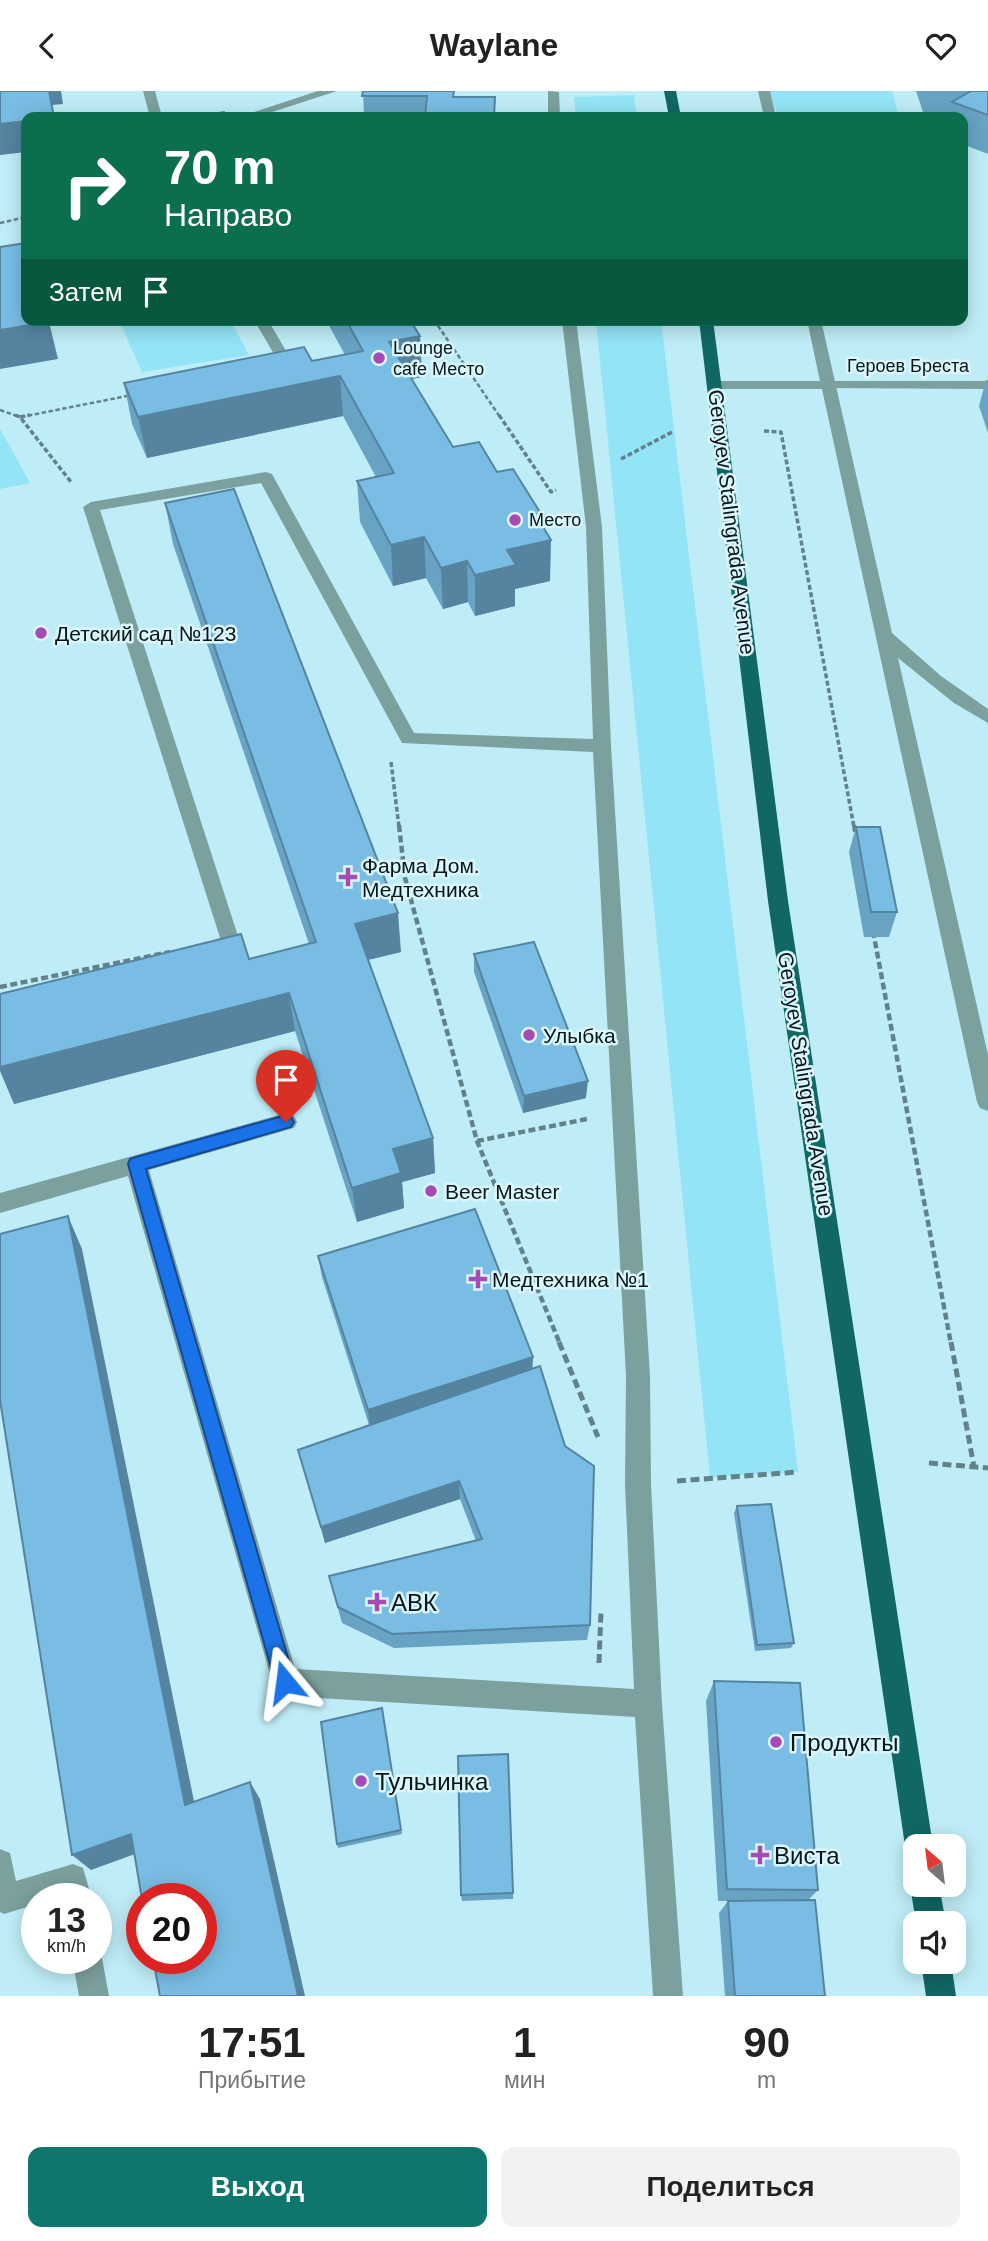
<!DOCTYPE html>
<html lang="ru">
<head>
<meta charset="utf-8">
<style>
  body { margin:0; font-family:Arial,sans-serif; background:#f2f2f2; color:#222; height:100vh; display:flex; flex-direction:column; font-size:26px; white-space:nowrap }
  * { box-sizing:border-box; margin:0 }
  p { font-size:23px; color:#767676 }
  .icon { flex:none; width:38px; height:38px; fill:none; stroke:currentColor; stroke-width:2; stroke-linecap:round; stroke-linejoin:round }
  .map { position:relative; height:1905px; overflow:hidden }
  .sheet { display:flex; flex-direction:column; background:#fff; flex:1 }
  .sheet>* { flex:none }
  .banner { position:absolute; left:21px; top:21px; width:947px; height:214px; border-radius:14px; box-shadow:0 4px 18px #0003; background:#0b6e4f; color:#fff; overflow:hidden }
  .needle { width:46px; rotate:332deg }
  .fabs { position:absolute; left:903px; top:1743px; display:grid; gap:14px }
  .fabs a { display:grid; place-items:center; width:63px; height:63px; border-radius:14px; background:#fff; box-shadow:0 4px 18px #0003; font-size:35px }
  .speed { position:absolute; left:21px; top:1792px; display:flex; gap:14px; font-size:35px; font-weight:700; text-align:center }
  .speed>* { display:grid; place-content:center; width:91px; height:91px; border-radius:50%; background:#fff; box-shadow:0 4px 18px #0003; line-height:1 }
  .speed small { font-size:18px; font-weight:400 }
  .speed .limit { border:10px solid #d22; background:#fff; color:#111 }
  .pin { position:absolute; display:grid; place-items:center; width:60px; height:60px; color:#fff; margin:-72px -30px; border-radius:50% 50% 50% 0; rotate:-45deg; box-shadow:0 0 7px #0007 }
  .pin .icon { rotate:45deg }
  .me { position:absolute; width:77px; margin:-38px; rotate:344deg; stroke-linejoin:round; filter:drop-shadow(0 0 5px #0008) }
  .turn { display:flex; align-items:center; gap:24px; height:147px; padding:0 28px; font-size:32px }
  .turn .icon { width:91px; height:91px; stroke-width:2.5 }
  .turn b { display:block; font-size:49px; line-height:60px }
  .then { display:flex; align-items:center; height:66px; padding:0 28px; background:#0003; gap:14px; font-size:26px }
  .eta { display:flex; justify-content:space-evenly; align-items:center; height:119px; text-align:center }
  .eta b { font-size:42px; font-weight:700; line-height:49px }
  .cta { display:flex; gap:14px; margin-top:auto; padding:14px 28px }
  .cta a { flex:1; height:80px; border-radius:14px; background:#0f766e; color:#fff; font-size:28px; font-weight:700; line-height:80px; text-align:center }
  .cta a+a { background:#f2f2f2; color:#222 }
  header { display:flex; justify-content:space-between; align-items:center; height:91px; padding:0 28px; background:#fff; font-size:32px; font-weight:700 }
  .map>svg:first-child { display:block }
  .green { fill:#92e4f6 }
  .lines { fill:none; stroke-linecap:round; stroke-linejoin:round }
  .path-far3 { stroke:#628289; stroke-width:2.5; stroke-dasharray:4.5 2.5; stroke-linecap:butt }
  .path-far2 { stroke:#628289; stroke-width:3.5; stroke-dasharray:5 2.5; stroke-linecap:butt }
  .path-far1 { stroke:#628289; stroke-width:4.5; stroke-dasharray:7 3.5; stroke-linecap:butt }
  .path { stroke:#628289; stroke-width:5; stroke-dasharray:9 4.5; stroke-linecap:butt }
  .lane { fill:#7ca09e; fill-rule:evenodd }
  .street { fill:#7ca09e; fill-rule:evenodd }
  .primary { fill:#116764; fill-rule:evenodd }
  .wall { fill:#68a3c4 }
  .shaded-wall { fill:#5584a0 }
  .building { fill:#79bde4; stroke:#5584a0; stroke-width:2 }
  .route { fill:#1a73e8; stroke:#114b97; stroke-width:2 }
  .poi-dot { fill:#a64ab5; stroke:#dbf6fd; stroke-width:2.5 }
  .labels { text-anchor:middle; dominant-baseline:central; stroke-width:5; stroke-linejoin:round; paint-order:stroke }
  .far-poi-label { font-size:18px; fill:#05161a; stroke:#dbf6fd; text-anchor:start }
  .far-street-label { font-size:18px; fill:#05161a; stroke:#dbf6fd }
  .street-label { font-size:21px; fill:#05161a; stroke:#dbf6fd }
  .poi-label { font-size:21px; fill:#05161a; stroke:#dbf6fd; text-anchor:start }
  .near-poi-label { font-size:24px; fill:#05161a; stroke:#dbf6fd; text-anchor:start }
</style>
</head>
<body>
<header><svg class="icon" aria-label="back" viewBox="0 0 24 24"><path d="M15 5l-7 7 7 7"/></svg>Waylane<svg class="icon" aria-label="heart" viewBox="0 0 24 24"><path d="M12 20l-8-8c-3-5 5-10 8-4 3-6 11-1 8 4z"/></svg></header>
<div class="map">
<svg width="988" height="1905" viewBox="0 0 988 1905">
  <rect width="100%" height="100%" fill="#bfedf7"/>
  <g class="green">
    <polygon points="768,0 892,0 899,26 779,26"/>
    <polygon points="634,4 637,26 576,26 574,6"/>
    <polygon points="119,229 230,229 249,264 142,281"/>
    <polygon points="596,229 661,229 798,1381 710,1386"/>
    <polygon points="0,338 30,392 0,398"/>
  </g>
  <g class="lines">
    <g class="path-far3">
      <polyline points="0,132 26,126"/>
      <polyline points="434,229 500,326"/>
      <polyline points="0,319 20,326"/>
      <polyline points="21,326 132,304"/>
    </g>
    <g class="path-far2">
      <polyline points="15,324 20,326 71,391"/>
      <polyline points="499,324 551,401 556,399"/>
      <polyline points="20,326 30,324"/>
      <polyline points="764,340 781,341 854,736"/>
      <polyline points="621,368 674,340"/>
      <polyline points="391,671 399,736"/>
    </g>
    <g class="path-far1">
      <polyline points="399,734 405,787 477,1050 560,1253"/>
      <polyline points="854,734 856,746"/>
      <polyline points="873,840 951,1253"/>
      <polyline points="0,896 170,861"/>
      <polyline points="477,1050 587,1028"/>
    </g>
    <g class="path">
      <polyline points="559,1251 598,1346"/>
      <polyline points="951,1251 974,1376"/>
      <polyline points="929,1372 988,1377"/>
      <polyline points="677,1390 798,1381"/>
      <polyline points="599,1572 601,1521"/>
    </g>
    <g class="lane">
      <polygon points="143,0 155,0 162,26 150,26"/>
      <polygon points="318,0 337,0 257,26 239,26"/>
      <polygon points="548,0 559,1 560,26 548,26"/>
      <polygon points="758,0 770,0 776,26 764,26"/>
      <polygon points="254,229 268,229 293,272 291,275 281,275"/>
      <polygon points="562,229 576,229 602,436 611,655 650,1285 651,1393 662,1613 683,1905 653,1905 635,1626 285,1605 275,1601 128,1085 0,1122 0,1102 286,1022 294,1025 297,1031 294,1037 149,1079 295,1578 634,1598 625,1393 626,1285 593,661 402,652 261,392 100,419 239,848 236,853 229,856 222,853 83,416 91,411 266,381 272,383 414,642 593,648 586,436"/>
      <polygon points="807,229 821,229 892,542 941,585 988,618 988,632 954,612 898,567 988,964 988,1020 980,1017 977,1011 822,298 715,298 708,294 715,290 820,290"/>
      <polygon points="0,1758 10,1762 16,1790 73,1773 83,1777 92,1808 62,1808 62,1805 37,1808 37,1813 4,1823 0,1821"/>
      <polygon points="96,1856 102,1867 109,1905 79,1905 72,1867 96,1867"/>
    </g>
    <polygon class="street" points="829,290 988,290 988,298 824,297 822,294"/>
    <g class="primary">
      <polygon points="664,0 676,0 681,26 669,26"/>
      <polygon points="699,229 713,229 788,810 933,1755 915,1755 915,1768 909,1765 905,1755 768,810"/>
      <polygon points="915,1784 915,1794 939,1794 946,1832 916,1832 910,1794"/>
      <polygon points="921,1871 951,1871 956,1905 926,1905"/>
    </g>
  </g>
  <g class="wall">
    <polygon points="363,0 456,6 494,26 364,26"/>
    <polygon points="916,0 988,0 988,63 962,53 962,26 949,26 949,24 924,24"/>
    <polygon points="326,229 410,229 420,245 422,286 412,288 453,356 497,381 543,426 543,436 550,490 515,498 515,515 475,525 468,511 443,518 426,487 393,495 360,431 357,390 376,386 343,325 147,367 132,333 124,292 312,270 345,264"/>
    <polygon points="986,289 988,289 988,342 979,315"/>
    <polygon points="165,412 401,861 368,869 433,1047 435,1082 402,1091 404,1117 357,1131 295,940 14,1013 249,868 309,853 173,453"/>
    <polygon points="856,736 897,821 889,846 864,846 849,761"/>
    <polygon points="474,863 586,1007 523,1022 474,881"/>
    <polygon points="318,1165 532,1278 590,1534 587,1549 394,1557 342,1532 329,1485 476,1450 460,1408 325,1452 298,1359 369,1334 322,1186"/>
    <polygon points="737,1415 794,1552 791,1557 755,1560 734,1422"/>
    <polygon points="714,1590 818,1799 807,1810 825,1905 725,1905 719,1822 728,1810 718,1810 706,1610"/>
    <polygon points="382,1617 402,1743 338,1757 337,1753"/>
    <polygon points="513,1802 513,1808 462,1810 461,1804"/>
  </g>
  <g class="shaded-wall">
    <polygon points="37,0 61,0 63,13 52,14 54,26"/>
    <polygon points="26,30 26,61 0,64 0,33"/>
    <polygon points="49,231 58,268 0,278 0,239"/>
    <polygon points="420,245 422,286 392,292 389,251"/>
    <polygon points="340,285 343,325 147,367 138,326"/>
    <polygon points="543,426 542,451 551,449 550,490 515,498 515,515 475,525 475,484 538,428"/>
    <polygon points="424,446 426,487 393,495 391,454"/>
    <polygon points="467,470 468,511 443,518 441,477"/>
    <polygon points="398,822 401,861 359,871 355,833"/>
    <polygon points="289,902 295,940 14,1013 0,980 0,976"/>
    <polygon points="588,990 586,1007 523,1022 524,1005"/>
    <polygon points="433,1047 435,1082 402,1091 404,1117 357,1131 352,1097 393,1058"/>
    <polygon points="68,1125 82,1158 198,1730 185,1714"/>
    <polygon points="533,1266 532,1286 370,1338 368,1319"/>
    <polygon points="459,1390 460,1408 325,1452 321,1436"/>
    <polygon points="250,1691 260,1708 305,1905 298,1905"/>
    <polygon points="131,1743 146,1759 91,1779 72,1764"/>
  </g>
  <g class="building">
    <polygon points="0,0 49,0 54,26 26,26 26,30 0,33"/>
    <polygon points="363,0 454,0 453,6 495,6 494,26 425,26 427,5 362,5"/>
    <polygon points="971,0 988,0 988,24 952,11"/>
    <polygon points="224,21 227,26 194,26"/>
    <polygon points="26,152 26,229 48,229 49,231 0,239 0,156"/>
    <polygon points="346,229 410,229 420,245 389,251 453,356 479,351 497,381 513,378 543,426 538,428 551,449 507,459 516,474 475,484 467,470 441,477 424,446 391,454 357,390 394,382 340,285 138,326 124,292 304,256 312,270 363,260"/>
    <polygon points="234,398 398,822 355,833 433,1047 393,1058 401,1082 352,1097 289,902 0,976 0,903 241,843 249,868 316,851 165,412"/>
    <polygon points="856,736 880,736 897,821 871,821"/>
    <polygon points="534,851 588,990 524,1005 474,863"/>
    <polygon points="475,1118 533,1266 368,1319 318,1165"/>
    <polygon points="68,1125 185,1714 250,1691 298,1905 160,1905 153,1867 201,1867 201,1808 142,1808 131,1743 72,1764 0,1309 0,1143"/>
    <polygon points="540,1275 565,1355 594,1375 590,1534 392,1543 338,1516 329,1485 482,1448 459,1390 321,1436 298,1359"/>
    <polygon points="771,1413 794,1552 757,1554 737,1415"/>
    <polygon points="714,1590 800,1592 818,1799 727,1798"/>
    <polygon points="382,1617 401,1739 337,1753 321,1631"/>
    <polygon points="508,1663 513,1802 461,1804 458,1665"/>
    <polygon points="815,1809 825,1905 735,1905 728,1810"/>
  </g>
  <polygon class="route" points="286,1024 291,1026 294,1031 291,1036 146,1078 295,1591 292,1598 285,1601 278,1598 275,1591 128,1073 130,1068 136,1066"/>
  <g class="poi-dot">
    <circle cx="379" cy="267" r="7"/>
    <circle cx="515" cy="429" r="7"/>
    <circle cx="41" cy="542" r="7"/>
    <path d="M344.5 775.5h7v7h7v7h-7v7h-7v-7h-7v-7h7z"/>
    <circle cx="529" cy="944" r="7"/>
    <circle cx="431" cy="1100" r="7"/>
    <path d="M474.5 1177.5h7v7h7v7h-7v7h-7v-7h-7v-7h7z"/>
    <path d="M373.5 1500.5h7v7h7v7h-7v7h-7v-7h-7v-7h7z"/>
    <circle cx="776" cy="1651" r="7"/>
    <circle cx="361" cy="1690" r="7"/>
    <path d="M756.5 1753.5h7v7h7v7h-7v7h-7v-7h-7v-7h7z"/>
  </g>
  <g class="labels">
    <g class="far-poi-label">
      <text x="393" y="257">Lounge<tspan x="393" dy="21">cafe Место</tspan></text>
      <text x="529" y="429">Место</text>
    </g>
    <g class="far-street-label">
      <text x="908" y="275">Героев Бреста</text>
    </g>
    <g class="street-label">
      <text transform="translate(732 431) rotate(83)">Geroyev Stalingrada Avenue</text>
      <text transform="translate(806 993) rotate(81)">Geroyev Stalingrada Avenue</text>
    </g>
    <g class="poi-label">
      <text x="55" y="542">Детский сад №123</text>
      <text x="362" y="774">Фарма Дом.<tspan x="362" dy="24">Медтехника</tspan></text>
      <text x="543" y="944">Улыбка</text>
      <text x="445" y="1100">Beer Master</text>
      <text x="492" y="1188">Медтехника №1</text>
    </g>
    <g class="near-poi-label">
      <text x="391" y="1511">АВК</text>
      <text x="790" y="1651">Продукты</text>
      <text x="375" y="1690">Тульчинка</text>
      <text x="774" y="1764">Виста</text>
    </g>
  </g>
</svg>
<div class="fabs">
<a><svg class="needle" viewBox="-14 -14 28 28"><path d="M0-13l5 13h-10z" fill="#e53935"/><path d="M0 13l5-13h-10z" fill="#767676"/></svg></a>
<a><svg class="icon" aria-label="sound" viewBox="0 0 24 24"><path d="M4 9h4l5-4v14l-5-4H4zM17 9q2 3 0 6"/></svg></a>
</div>
<div class="speed"><div>13<small>km/h</small></div><div class="limit">20</div></div>
<div class="pin" style="left:286px;top:1031px;background:#d93025"><svg class="icon" aria-label="arrive" viewBox="0 0 24 24"><path d="M6 21V4h12l-3 4 3 4H6"/></svg></div>
<svg class="me" style="left:285px;top:1591px" viewBox="-20 -20 40 40"><path d="M0-17L14 15 0 8-14 15z" fill="#1a73e8" stroke="#fff" stroke-width="4"/></svg>
<div class="banner">
<div class="turn"><svg class="icon" aria-label="right" viewBox="0 0 24 24"><path d="M7 20v-9h11M14 6l5 5-5 5"/></svg><div><b>70 m</b>Направо</div></div>
<div class="then">Затем<svg class="icon" aria-label="arrive" viewBox="0 0 24 24"><path d="M6 21V4h12l-3 4 3 4H6"/></svg></div>
</div>
</div>
<section class="sheet">
<div class="eta">
<div><b>17:51</b><p>Прибытие</p></div>
<div><b>1</b><p>мин</p></div>
<div><b>90</b><p>m</p></div>
</div>
<div class="cta"><a>Выход</a><a>Поделиться</a></div>
</section>
</body>
</html>
